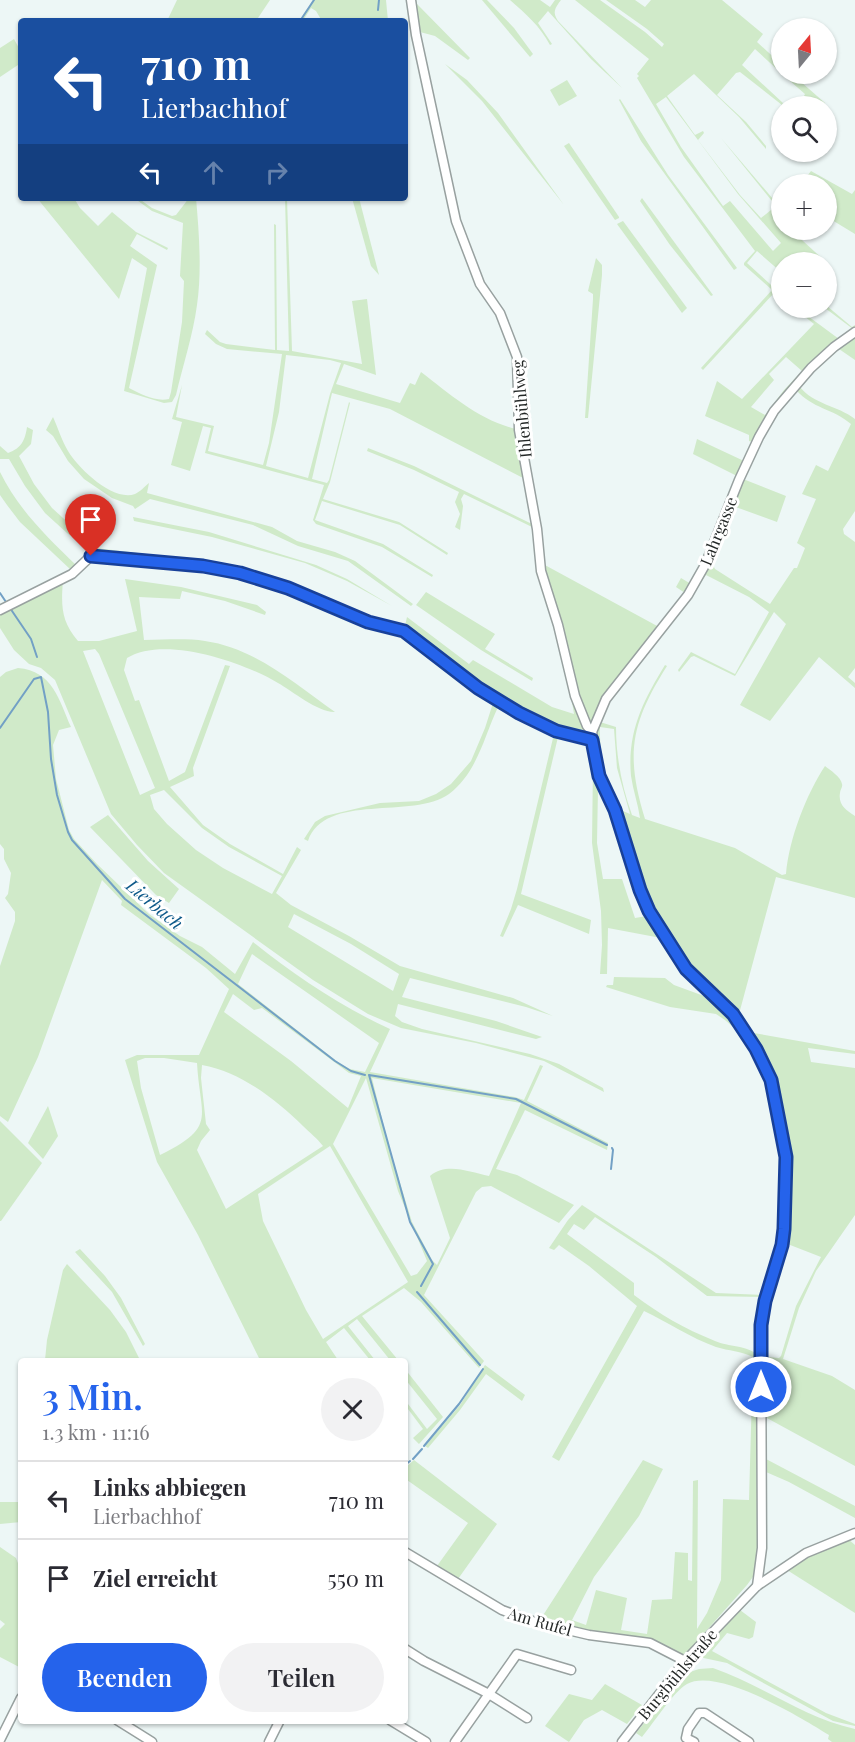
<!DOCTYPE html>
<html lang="de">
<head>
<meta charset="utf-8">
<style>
  body { margin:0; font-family:"Playfair Display",serif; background:#f2f2f3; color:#2b2b33; height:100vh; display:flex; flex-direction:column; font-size:22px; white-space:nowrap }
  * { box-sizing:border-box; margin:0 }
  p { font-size:20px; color:#7c7c81 }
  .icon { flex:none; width:33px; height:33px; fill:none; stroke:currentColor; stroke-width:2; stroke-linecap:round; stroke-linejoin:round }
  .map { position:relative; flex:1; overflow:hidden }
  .side { position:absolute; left:18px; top:1358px; width:390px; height:366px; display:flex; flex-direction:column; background:#fff; border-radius:6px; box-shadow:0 2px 4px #0004 }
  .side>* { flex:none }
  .banner { position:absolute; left:18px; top:18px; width:390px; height:183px; border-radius:6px; box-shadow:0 2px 4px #0004; background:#1a4fa0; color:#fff; overflow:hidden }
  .needle { width:39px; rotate:18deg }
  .buttons { position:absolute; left:771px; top:18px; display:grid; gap:12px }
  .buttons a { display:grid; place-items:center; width:66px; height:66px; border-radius:50%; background:#fff; box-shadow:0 2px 4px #0004; font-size:30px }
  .pin { position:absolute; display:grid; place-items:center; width:51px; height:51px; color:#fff; margin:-62px -26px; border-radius:50% 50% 50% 0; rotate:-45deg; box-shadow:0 0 6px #0007 }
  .pin .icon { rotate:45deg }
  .me { position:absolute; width:66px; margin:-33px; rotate:0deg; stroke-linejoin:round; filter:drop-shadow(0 0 4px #0008) }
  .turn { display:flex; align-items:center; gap:21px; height:126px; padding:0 24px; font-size:27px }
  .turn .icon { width:78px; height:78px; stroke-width:2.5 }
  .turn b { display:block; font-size:42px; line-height:51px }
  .lanes { display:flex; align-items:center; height:57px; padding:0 24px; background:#0003; justify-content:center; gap:30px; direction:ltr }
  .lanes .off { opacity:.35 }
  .round { display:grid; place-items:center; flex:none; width:63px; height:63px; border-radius:32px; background:#f2f2f3 }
  .summary { display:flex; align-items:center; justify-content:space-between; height:102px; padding:0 24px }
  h1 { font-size:36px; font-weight:600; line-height:45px; color:#2563eb }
  .button { display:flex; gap:12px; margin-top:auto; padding:12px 24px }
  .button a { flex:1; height:69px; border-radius:36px; background:#2563eb; color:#fff; font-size:24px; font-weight:600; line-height:69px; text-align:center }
  .button a+a { background:#f2f2f3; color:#2b2b33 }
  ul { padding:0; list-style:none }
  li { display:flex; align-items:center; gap:18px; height:78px; padding:0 24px; border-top:2px solid #e1e1e2 }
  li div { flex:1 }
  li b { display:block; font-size:22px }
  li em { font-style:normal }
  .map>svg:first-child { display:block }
  .green { fill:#d0eac9; fill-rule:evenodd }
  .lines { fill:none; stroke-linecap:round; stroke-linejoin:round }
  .stream { stroke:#72a0c5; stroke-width:2 }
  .minor-casing { stroke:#98a1a0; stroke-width:11 }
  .minor { stroke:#fff; stroke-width:8 }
  .route-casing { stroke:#184099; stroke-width:15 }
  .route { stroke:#2563eb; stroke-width:10 }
  .labels { text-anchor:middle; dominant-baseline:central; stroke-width:6; stroke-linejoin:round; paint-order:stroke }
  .street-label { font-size:16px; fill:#242827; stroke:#fff }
  .water-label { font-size:18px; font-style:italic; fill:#0f5a8a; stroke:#fff }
</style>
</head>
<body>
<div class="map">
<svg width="855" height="1742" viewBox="0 0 855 1742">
  <rect width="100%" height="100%" fill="#edf7f6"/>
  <g class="green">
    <polygon points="177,0 270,0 256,21 167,21"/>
    <polygon points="313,0 386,0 388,21 322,21 316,11 311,8 304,19 302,17"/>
    <polygon points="411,0 416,0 417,4 470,58 468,60 435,36 420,32"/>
    <polygon points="482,0 487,0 514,28 533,54 530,57"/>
    <path d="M510,0h30l10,7 5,-7h6c-6,8 -9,12 -3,21l64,67 -31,-29 -43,-48 -10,12 14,21 -2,1c-10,-19 -24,-31 -40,-45z"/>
    <path d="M575,0h25l45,32 17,15 2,-3 -17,-15 -41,-29h29l10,7 6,-7h71l41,34 -6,8 24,22v9l-26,-24 -13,16 41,38 -1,2 -42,-33 -4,1 -19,22 29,27 20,24v3l-27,-32 -45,-43 -27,22 28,39 8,-4 1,2 -6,7 42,55 21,23 15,-12 -55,-68 58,68 3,24h9l35,32h-44l-1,10 -24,-21 -10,12 34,31v3l-6,-5 -72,78 -2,-2 70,-77v-2l-27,-24v-2l11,-12 -71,-94 -47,-79 2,-2 -2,-2 12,-15zM666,97l72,97 43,49 -8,8 -43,-50 -7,5 -42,-59 -25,-43z"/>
    <polygon points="14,39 21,52 21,63 0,77 0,48"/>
    <polygon points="445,64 467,80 498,113 564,205 482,101"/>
    <polygon points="782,74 792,74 825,103 824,106 813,106 803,98 805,94"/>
    <polygon points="567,80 577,96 559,106 550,90"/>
    <polygon points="620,99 668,175 737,268 734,270 641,141 619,100"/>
    <polygon points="569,143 619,217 619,218 615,220 564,146"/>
    <polygon points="811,171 852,194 855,190 855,234 827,217 826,184 801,184"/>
    <path d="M37,198h37l6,10 18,18 14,-14 24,20 32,16 -1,2 -30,-16 -7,12 27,19 -28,123c12,6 26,14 40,11l2,-7 11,-70 2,-41 -4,-5 3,-53 -31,-12 -18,-13h4l14,10 20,8 4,-1 13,-17h7c3,34 6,73 1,107 -4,30 -14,60 -21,90l-4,7 -8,1 -40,-12 23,-123 -15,-10 -13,41z"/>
    <path d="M285,198h2l5,153 70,13 -10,-63 15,-2 9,76 -32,-11 -8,20 64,19 10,-20 5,2 6,-13c30,23 58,48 95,57l9,50 -135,-70 -58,-16 -20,86 15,4 2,-3 20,-78 1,1 -20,79 -7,17 76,23 49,31 -1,2 -47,-30 -78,-24 -7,19 68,24 50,31 -1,2 -50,-30 -66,-23 -3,-4 11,-35 -119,-32 6,-25 -8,-2 -13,45 -19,-6 11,-43 -10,-3 10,-34 -6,32 38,9 -6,25 55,14 6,-22 13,-89 -55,-5 -11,-5 -11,-10 2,-4 13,12 6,2 49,6 -1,-126 2,1 1,125 12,1zM286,355l44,5 11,3 -11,31 -22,84 -42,-12 13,-54z"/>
    <polygon points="352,198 359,198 379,275 371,266"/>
    <polygon points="642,198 713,295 711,296 670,245 640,201"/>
    <polygon points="623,221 687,308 682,313 617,224"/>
    <polygon points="596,258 602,265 602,275 588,418 585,418 593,299 593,294 588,291"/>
    <path d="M827,306l25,21 3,-2v35l-16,-11 -40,37c15,19 38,19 56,33v92l-12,18 1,5 11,8v126l-7,9 7,6v5l-36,-31 -49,64 -30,-16 46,-81 -12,-12 -39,64 -41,-20 -3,1 -12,15 -1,-2 13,-18 44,22 34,-62 -20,-15 -43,-22 -34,47 -62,75 -10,25 16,5c0,30 6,60 16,88l8,3c-2,-14 -7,-28 -9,-42 -4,-44 12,-75 34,-111l2,1c-36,57 -42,88 -22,153l90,29 47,27 4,-1c3,-35 20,-79 39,-108 5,4 16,11 17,18 1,3 -2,6 -2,9 -2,12 6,17 15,23v82l-79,-21 -37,137 9,18 107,19v3l-47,-6 3,14 44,6v147l-39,56 -17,37 -16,51 49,17 23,14v76l-90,-49 -2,-56 6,-2 -1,-2 11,1 2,-2 15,-50 25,-49 -36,-14 4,-27 -1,-17 -15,-119 -31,-47 -1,1 -16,-14 -9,-6 -46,-7 -64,-20 1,-2h6l1,-8 51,1 9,7 30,11h6l-28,-27 -21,-31 -53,-10 -1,46h-7l2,-29 -1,-34 -9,-68 1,-80 -1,-13 -4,-6 -26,-9 -4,2 -37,157 70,26 -2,14 -71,-29 -15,32 -3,-1 11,-27 6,-20 37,-155 -56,-27c-14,30 -21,66 -49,87 -36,26 -124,-2 -141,47l-4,-2 11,-17 10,-6 55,-13 39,-2 17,-7 15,-10 20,-23 14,-33 8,-25 -83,-66 2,-4 -7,-7 2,-9 62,47 4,-4 79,47 22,7 -2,-12 8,-1 -37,-137 116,63 26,-34 -9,-6 5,-9 10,6 46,-108 -44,-22 4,-15 47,22 8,-19 -3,-1v-6l-44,-19 12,-35 25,18 72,-75 -20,-16h3l42,31 14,-10 -28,-21zM786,357l16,14 -18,19 -19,25 -14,-8 23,-27 -5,-6zM796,390c17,19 36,18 55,34l-23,47 -12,-6 -14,29 14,5 -19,44 8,5 -8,20h-3l-24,36 -55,-35 -3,-6 21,-57 44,16 9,-26 -43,-17 28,-58zM600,727l14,2 3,39 13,46 -12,-5c-11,-29 -19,-51 -18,-82zM599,786l13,26 35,104 -12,2 -13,-39h-19l-6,-36 1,-55z"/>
    <path d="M53,417c5,11 9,24 15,34 10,17 45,51 67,43 5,-2 10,-8 14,-11l-2,10 125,34 25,14 38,11 20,9 58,43 -2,2 -63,-45 -50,-15 -45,-21 -103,-26 -15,10 -2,-3 -21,-8 -28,-19 -16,-18 -15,-25 -7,-6z"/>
    <path d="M27,427l6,3 -2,14 -12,12 15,28 18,24 44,40 67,8 1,4 -70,-7 -27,-20 -22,-20 -20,-27 -16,-27h-9v-13l8,7c14,-5 17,-13 19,-26z"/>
    <polygon points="368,448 414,466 534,525 534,528 464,494 461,499 463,506 460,530 455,527 460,514 455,502 459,492 414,470 367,451"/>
    <path d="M0,472c18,37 47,65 76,93l-5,5 -51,-48 -13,-17 -7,-10z"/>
    <polygon points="133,517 209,532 316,565 347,579 392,606 347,581 305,563 212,537 134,521"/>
    <path d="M125,579l56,8 76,18 9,7 -1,3 -40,-14 -43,-10 -2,8 -41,-2 5,43c20,0 41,-2 61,1 50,7 90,43 130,71 -16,1 -43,-21 -57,-29 -35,-21 -114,-48 -151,-25l-3,12 11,31 4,-1 30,81 16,-9 40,-107 5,1 -37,102 1,8 -24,11 33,38 27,19 53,30 14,-27 4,3 -25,43 15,12 58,31 51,30 113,32 40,18 -27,-9 -116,-29 -8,19 94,24 46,16 -6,2 -138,-35 -3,12 7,6 20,7 108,25 29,10 44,24 1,4 -60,-31 -68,-18 -75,-15 -33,-14 -55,-34 -149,-107 -27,-28 -26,-31 -56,-134 -14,-12 -12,-4 -15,-14 -14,-22v-17l63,-31c-2,26 -2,41 15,61h21l38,-10zM95,649l4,5 56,134 -15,7 -57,-144zM164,790l38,38 27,19 53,29 -10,18 -49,-26 -27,-18 -29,-26 -13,-15 -4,-14zM294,914l57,30 48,30 -6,17 -105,-64z"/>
    <polygon points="426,592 495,634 485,649 533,678 532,681 481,650 416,605"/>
    <path d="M18,668c35,3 41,32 53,59l-12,3 -6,15 3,34 13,51 5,9 23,25 52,50 31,22 22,11 33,27 18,-32c42,34 89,65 137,87l-20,43 145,25 9,3 16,-35 3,1 -16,35 81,42 -1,7 -82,-40 -29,59 21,6 57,30 -15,18 -68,-37 -9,1 -6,5 -52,103 60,66 -5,7 -58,-66 -17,-14 -42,28 36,44h-8l-33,-41 -9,7 27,34h-5l-26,-32 -18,14 12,18h-78l-62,-125 -41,-73 -32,-102 12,-5h62l30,-66 -23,-21 -85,-63 1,-4 -20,-21 -64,177 -30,65 -8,-6v-150l15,-45v-9l-10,-14 3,-4 3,-21 -7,-14v-10l-4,-5v-167l6,-5zM252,954l127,89 -14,29 -15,-3 -11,-6 -101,-79zM233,994l21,16 8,-2 87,65 12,3 -13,32 -57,-47 -67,-49zM145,1058h19l33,5c3,55 21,63 -37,92l-19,-67 -4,-27zM202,1065c39,7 73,34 101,61 7,7 14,12 20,20l-97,63 -29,-59 4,-9 9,-11 -4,-6 -5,-46zM366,1078l32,113 29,70 -10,13 -6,2 -78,-132zM372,1078l149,25 -32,73c-20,-4 -42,-14 -59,0l20,62 -13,27 -5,-5 -20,-38 -23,-75zM330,1146l78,136 -85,57 -17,-29 -43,-89 -5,-27z"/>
    <polygon points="108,815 148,861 179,889 169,903 156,895 90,827"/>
    <polygon points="48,1106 58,1136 43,1159 28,1143"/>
    <polygon points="0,1121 42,1163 1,1221 0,1221"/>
    <path d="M582,1205l134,88 48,2 -1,2 -56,-1 -51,-39 -61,-40 -11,13 -10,-6 -7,10 67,49v12c27,20 49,33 81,46 14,6 31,4 43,14l3,60 -3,138 -3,21 -8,11 -64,72 -30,-15 -62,-9 -51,-13 103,-160 20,9 -24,47 -45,61 -22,43 14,5 10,-35 31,8 -6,32 26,4 5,-34 20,-1 3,-47 13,1v27l4,1 1,-100 5,-1 -1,149 10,-16 14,-33 2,-81 26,1 4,-143c-12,-6 -24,-6 -37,-10 -25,-9 -49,-25 -72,-36l-85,150 -7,-4 85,-151 -48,-40 -30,-21 -5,5 -5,-2 19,-28z"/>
    <polygon points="80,1249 105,1276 121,1298 145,1344 143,1346 112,1292 75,1252"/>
    <polygon points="67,1264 110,1310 126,1332 140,1360 45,1360 47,1340 63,1270"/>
    <polygon points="485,1365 525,1395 522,1401 486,1374 460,1410 428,1448 425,1446 460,1405"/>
    <polygon points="405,1369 443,1417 419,1444 413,1438 423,1429 405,1405 405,1400 427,1429 437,1419 405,1379"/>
    <polygon points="766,1459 855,1506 855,1518 789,1482 766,1472"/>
    <polygon points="414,1460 497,1524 458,1579 437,1566 468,1523 407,1480 405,1481 405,1468"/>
    <polygon points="0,1502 21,1502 21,1522 0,1524"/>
    <polygon points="848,1539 855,1545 855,1613 787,1570 811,1555"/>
    <polygon points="0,1547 16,1558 21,1571 21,1668 0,1657 0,1629 5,1624 0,1620"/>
    <polygon points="740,1610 756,1622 753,1637 749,1639 727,1633 712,1651 826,1713 855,1724 855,1726 833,1721 727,1663 699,1657 707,1644"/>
    <path d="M713,1668c49,17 91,50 142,61v13h-23l-4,-3 1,-4c-27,-17 -111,-68 -142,-51 -14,8 -34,40 -45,53l-6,-4 48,-59 15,-5z"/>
    <polygon points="605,1684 642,1705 627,1724 602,1710 584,1720 569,1742 545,1726 569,1694 592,1700"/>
  </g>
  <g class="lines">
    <g class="stream">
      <polyline points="378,10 379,0"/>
      <polyline points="302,18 314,0"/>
      <polyline points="0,593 6,602"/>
      <polyline points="10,608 31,639 37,657"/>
      <polyline points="0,728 34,679 41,677 48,712 51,759 57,795 68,832 72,840 125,899 335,1061 351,1071 365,1075"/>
      <polyline points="611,1169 613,1150 612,1148"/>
      <polyline points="421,1286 433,1264 410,1222 369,1075 516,1099 607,1145"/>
      <polyline points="417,1292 480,1365"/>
      <polyline points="424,1446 459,1404 483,1369"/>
      <polyline points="413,1459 422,1449"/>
      <polyline points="405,1465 410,1461"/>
    </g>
    <g class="minor-casing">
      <g id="minor">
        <polyline points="411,0 416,35 456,221 480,284 500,313 517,357 519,430 537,529 541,571 558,625 575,696 587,726 592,732"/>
        <polyline points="0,610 72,574 91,556 104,556 203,566 240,573 288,588 368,622 404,631 478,688 519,713 556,731 592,739"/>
        <polyline points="405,1552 502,1610 538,1623 589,1635 650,1643 685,1661"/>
        <polyline points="757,1586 762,1548 761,1325 765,1301 782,1246 784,1229 786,1157 771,1080 756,1049 733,1014 686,969 649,911 640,890 614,810 599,776 592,732 606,699 688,595 705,565 739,480 759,437 774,411 811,368 834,347 855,332"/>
        <polyline points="405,1649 424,1661 489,1694 527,1718"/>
        <polyline points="117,1720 152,1742"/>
        <polyline points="390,1720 426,1742"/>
        <polyline points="0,1740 21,1698"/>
        <polyline points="269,1742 280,1720"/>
        <polyline points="455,1742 517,1654 571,1670"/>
        <polyline points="622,1742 685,1661 757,1586 806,1553 855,1533"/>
        <polyline points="694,1742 686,1738 688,1729 699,1713 705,1713 749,1742"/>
      </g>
    </g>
    <use href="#minor" class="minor"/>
  </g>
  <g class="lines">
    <g class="route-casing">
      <polyline id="route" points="91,556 203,566 240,573 288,588 368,622 404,631 478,688 519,713 556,731 592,740 599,776 615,810 640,890 649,911 686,969 733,1014 756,1049 771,1080 786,1157 784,1229 782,1245 765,1301 761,1325 761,1387"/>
    </g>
    <use href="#route" class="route"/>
  </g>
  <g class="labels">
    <g class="street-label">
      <text transform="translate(521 409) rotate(-95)">Ihlenbühlweg</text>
      <text transform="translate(718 531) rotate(-68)">Lahrgasse</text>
      <text transform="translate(540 1621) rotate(16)">Am Rufel</text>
      <text transform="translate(677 1674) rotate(-50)">Burgbühlstraße</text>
    </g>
    <g class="water-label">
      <text transform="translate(155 904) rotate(40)">Lierbach</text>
    </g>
  </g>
</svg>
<div class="buttons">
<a><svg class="needle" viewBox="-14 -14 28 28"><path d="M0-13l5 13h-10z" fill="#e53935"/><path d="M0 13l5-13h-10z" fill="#7c7c81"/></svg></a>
<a><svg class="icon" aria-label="search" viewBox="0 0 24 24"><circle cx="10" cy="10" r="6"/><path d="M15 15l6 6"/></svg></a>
<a>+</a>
<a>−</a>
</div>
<div class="pin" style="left:91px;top:556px;background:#d93025"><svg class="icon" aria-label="arrive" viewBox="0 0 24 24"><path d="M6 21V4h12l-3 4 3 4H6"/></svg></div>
<svg class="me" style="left:761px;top:1387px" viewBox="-20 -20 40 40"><circle r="17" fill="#2563eb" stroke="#fff" stroke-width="3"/><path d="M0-11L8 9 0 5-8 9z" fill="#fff"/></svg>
<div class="banner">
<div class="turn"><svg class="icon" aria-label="left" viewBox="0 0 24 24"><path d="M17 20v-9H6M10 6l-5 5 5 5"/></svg><div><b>710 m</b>Lierbachhof</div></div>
<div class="lanes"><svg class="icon" aria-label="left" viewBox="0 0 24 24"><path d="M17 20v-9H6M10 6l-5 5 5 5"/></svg><svg class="icon off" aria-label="ahead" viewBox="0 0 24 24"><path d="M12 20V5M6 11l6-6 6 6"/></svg><svg class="icon off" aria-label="right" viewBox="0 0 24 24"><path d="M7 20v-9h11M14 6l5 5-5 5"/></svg></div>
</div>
<section class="side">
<div class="summary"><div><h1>3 Min.</h1><p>1.3 km · 11:16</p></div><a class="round"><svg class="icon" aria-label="close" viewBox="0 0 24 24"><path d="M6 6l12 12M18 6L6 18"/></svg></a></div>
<ul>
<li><svg class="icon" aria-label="left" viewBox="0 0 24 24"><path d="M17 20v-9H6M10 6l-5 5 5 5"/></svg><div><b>Links abbiegen</b><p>Lierbachhof</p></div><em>710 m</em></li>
<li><svg class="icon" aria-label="arrive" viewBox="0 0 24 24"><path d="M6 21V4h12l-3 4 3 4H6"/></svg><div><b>Ziel erreicht</b></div><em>550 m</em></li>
</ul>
<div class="button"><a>Beenden</a><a>Teilen</a></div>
</section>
</div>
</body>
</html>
